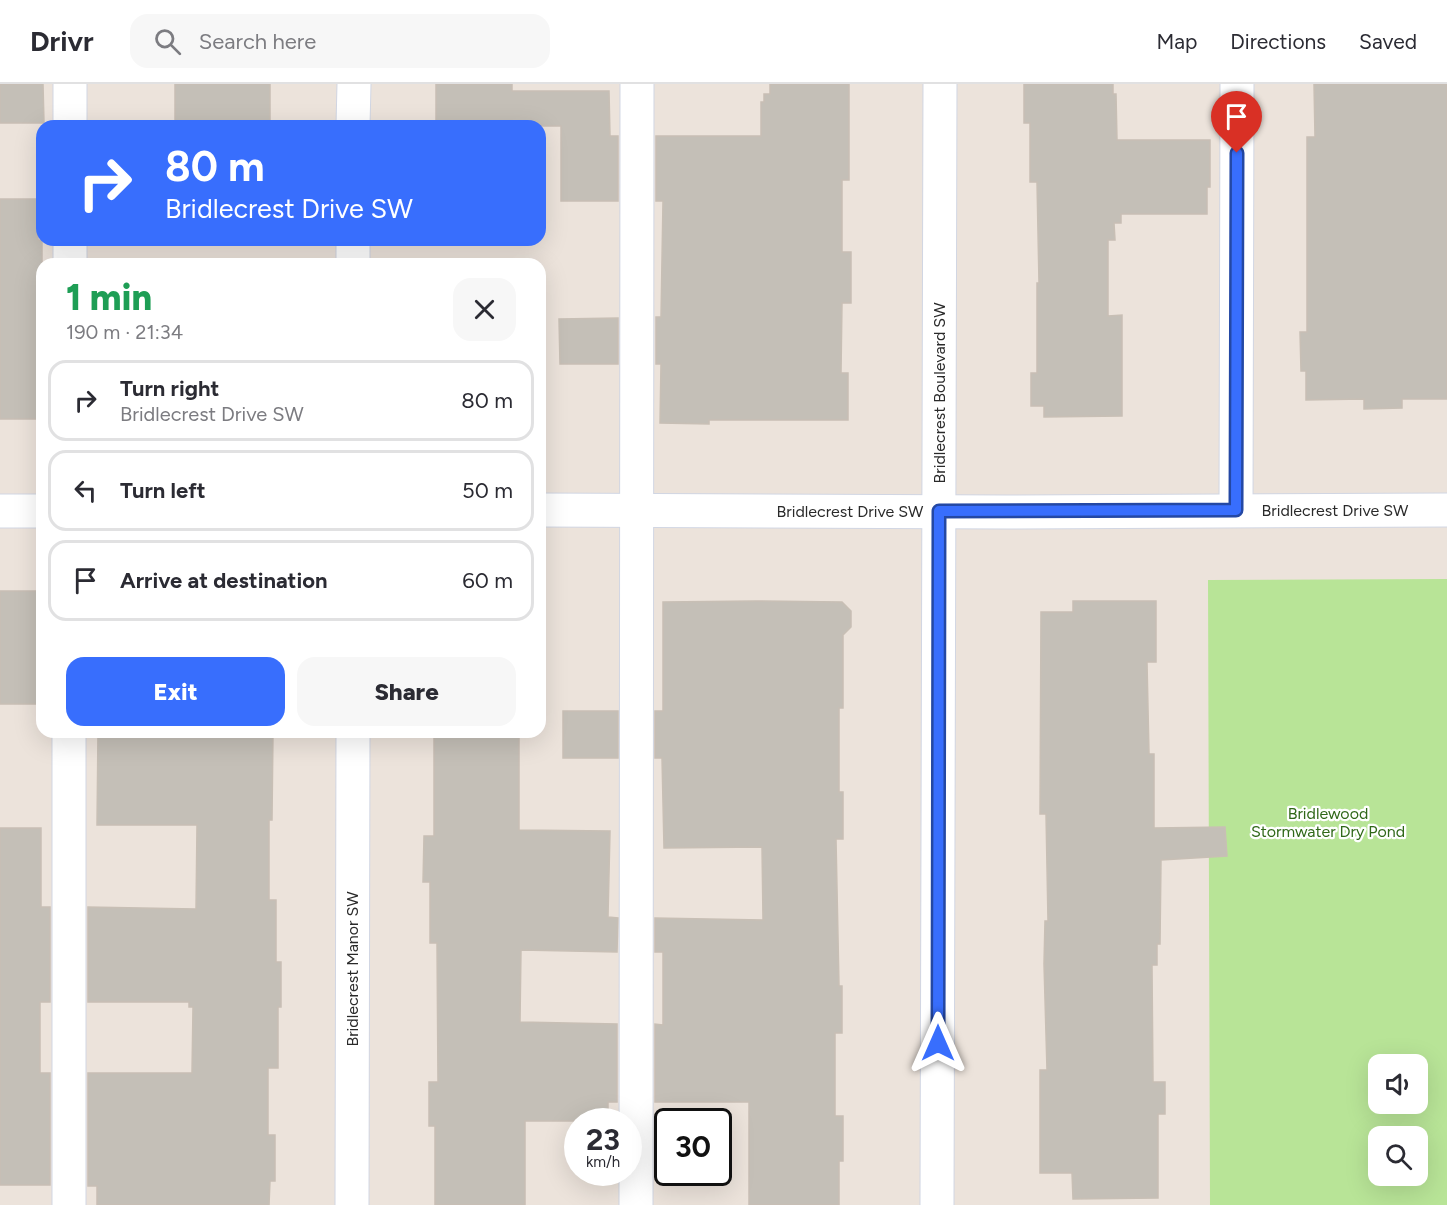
<!DOCTYPE html>
<html lang="en">
<head>
<meta charset="utf-8">
<style>
  body { margin:0; font-family:Figtree,sans-serif; background:#f7f7f7; color:#2b2b33; height:100vh; display:flex; flex-direction:column; font-size:22px; white-space:nowrap }
  * { box-sizing:border-box; margin:0 }
  p { font-size:20px; color:#7c7c81 }
  .icon { flex:none; width:33px; height:33px; fill:none; stroke:currentColor; stroke-width:2; stroke-linecap:round; stroke-linejoin:round }
  .map { position:relative; flex:1; overflow:hidden }
  .panel { position:absolute; left:36px; top:174px; width:510px; height:480px; display:flex; flex-direction:column; background:#fff; border-radius:18px; box-shadow:0 6px 24px #0002 }
  .panel>* { flex:none }
  .guide { position:absolute; left:36px; top:36px; width:510px; height:126px; border-radius:18px; box-shadow:0 6px 24px #0002; background:#386efd; color:#fff; overflow:hidden }
  .tools { position:absolute; left:1368px; top:970px; display:grid; gap:12px }
  .tools a { display:grid; place-items:center; width:60px; height:60px; border-radius:12px; background:#fff; box-shadow:0 6px 24px #0002; font-size:30px }
  .speed { position:absolute; left:564px; top:1024px; display:flex; gap:12px; font-size:30px; font-weight:700; text-align:center }
  .speed>* { display:grid; place-content:center; width:78px; height:78px; border-radius:50%; background:#fff; box-shadow:0 6px 24px #0002; line-height:1 }
  .speed small { font-size:15px; font-weight:400 }
  .speed .limit { border:3px solid #111; border-radius:9px; background:#fff; color:#111 }
  .pin { position:absolute; display:grid; place-items:center; width:51px; height:51px; color:#fff; margin:-62px -26px; border-radius:50% 50% 50% 0; rotate:-45deg; box-shadow:0 0 6px #0007 }
  .pin .icon { rotate:45deg }
  .me { position:absolute; width:66px; margin:-33px; rotate:0deg; stroke-linejoin:round; filter:drop-shadow(0 0 4px #0008) }
  .turn { display:flex; align-items:center; gap:21px; height:126px; padding:0 30px; font-size:27px }
  .turn .icon { width:78px; height:78px; stroke-width:2.5 }
  .turn b { display:block; font-size:42px; line-height:51px }
  .round { display:grid; place-items:center; flex:none; width:63px; height:63px; border-radius:18px; background:#f7f7f7 }
  .head { display:flex; align-items:center; justify-content:space-between; height:102px; padding:0 30px }
  h1 { font-size:36px; font-weight:800; line-height:45px; color:#1e9e55 }
  .button { display:flex; gap:12px; margin-top:auto; padding:12px 30px }
  .button a { flex:1; height:69px; border-radius:18px; background:#386efd; color:#fff; font-size:24px; font-weight:800; line-height:69px; text-align:center }
  .button a+a { background:#f7f7f7; color:#2b2b33 }
  ul { padding:0; list-style:none }
  li { display:flex; align-items:center; gap:18px; height:81px; margin:0 12px 9px; padding:0 18px; border:3px solid #e1e1e2; border-radius:18px }
  li div { flex:1 }
  li b { display:block; font-size:22px }
  li em { font-style:normal }
  header { display:flex; align-items:center; gap:36px; box-sizing:border-box; height:84px; padding:0 30px; background:#fff; border-bottom:2px solid #e1e1e2 }
  header strong { font-size:28px }
  nav { display:flex; gap:33px; margin-inline-start:auto; font-size:21px }
  .search { width:420px; height:54px; background:#f7f7f7; display:flex; align-items:center; gap:15px; box-sizing:border-box; padding:0 21px; border-radius:18px; color:#7c7c81; font-size:22px }
  .map>svg:first-child { display:block }
  .green { fill:#b8e497; fill-rule:evenodd }
  .building { fill:#c4bfb7; stroke:#c8bfb5; stroke-width:1.5 }
  .lines { fill:none; stroke-linecap:round; stroke-linejoin:round }
  .minor-casing { stroke:#d1d6e3; stroke-width:35 }
  .minor { stroke:#fff; stroke-width:33 }
  .route-casing { stroke:#2448a4; stroke-width:15 }
  .route { stroke:#386efd; stroke-width:10 }
  .labels { text-anchor:middle; dominant-baseline:central; stroke-width:4.5; stroke-linejoin:round; paint-order:stroke }
  .street-label { font-size:16px; fill:#2a2a2a; stroke:#fff }
  .park-label { font-size:16px; fill:#306819; stroke:#fff }
</style>
</head>
<body>
<header>
<strong>Drivr</strong>
<div class="search"><svg class="icon" aria-label="search" viewBox="0 0 24 24"><circle cx="10" cy="10" r="6"/><path d="M15 15l6 6"/></svg>Search here</div>
<nav><a>Map</a><a>Directions</a><a>Saved</a></nav>
</header>
<div class="map">
<svg width="1447" height="1121" viewBox="0 0 1447 1121">
  <rect width="100%" height="100%" fill="#ece3db"/>
  <path class="green" d="M1447,495v626h-237l-2,-625zM1378,981h40v39h-40zM1378,1053h40v39h-40z"/>
  <g class="building">
    <polygon points="0,0 43,0 44,39 0,39"/>
    <rect x="175" y="0" width="95" height="42"/>
    <polygon points="436,0 512,0 512,7 609,7 610,52 618,52 618,117 561,117 561,42 436,42"/>
    <polygon points="770,0 849,0 849,96 842,96 842,168 851,168 851,219 842,219 841,289 848,289 848,336 709,336 709,340 660,339 661,280 656,280 656,233 661,233 663,117 656,117 656,52 761,52 761,18 764,18 764,10 770,10"/>
    <polygon points="1024,0 1113,0 1113,10 1116,10 1117,56 1210,56 1210,103 1207,103 1207,130 1121,130 1121,139 1114,139 1115,156 1108,156 1108,232 1122,231 1122,332 1044,333 1044,322 1031,322 1031,289 1037,289 1037,199 1039,199 1037,98 1030,98 1030,39 1024,39"/>
    <polygon points="1314,0 1447,0 1447,315 1402,315 1402,324 1364,325 1364,315 1306,316 1306,287 1301,287 1300,248 1307,248 1307,53 1315,53"/>
    <polygon points="0,115 38,115 38,156 42,156 42,335 0,335"/>
    <polygon points="618,234 618,280 560,280 559,235"/>
    <rect x="0" y="507" width="42" height="113"/>
    <polygon points="755,517 842,518 851,527 851,543 843,551 843,624 839,624 839,708 843,708 843,755 836,755 839,902 842,902 842,949 835,949 835,1032 843,1032 843,1077 839,1077 839,1121 749,1121 749,1018 655,1018 655,940 663,941 663,868 655,868 655,834 763,836 762,763 664,764 662,674 655,674 655,627 663,627 663,518"/>
    <polygon points="1073,517 1156,517 1156,578 1147,578 1149,670 1154,670 1154,744 1225,743 1227,772 1161,776 1160,860 1157,860 1157,881 1152,881 1153,998 1165,998 1165,1030 1158,1030 1158,1114 1073,1115 1072,1089 1040,1089 1040,986 1047,986 1044,880 1045,837 1048,837 1046,730 1040,730 1041,528 1073,528"/>
    <rect x="563" y="627" width="55" height="47"/>
    <polygon points="98,648 273,648 272,736 269,736 269,816 276,816 276,878 281,878 281,923 278,923 278,984 268,984 268,1051 275,1051 275,1097 270,1097 269,1121 97,1121 97,1102 88,1102 88,989 192,989 193,923 189,923 189,918 88,918 88,823 196,825 197,741 97,741"/>
    <polygon points="434,648 519,648 519,746 610,747 608,833 618,834 617,868 521,866 520,938 617,940 617,1018 608,1018 608,1037 525,1037 525,1121 435,1121 435,1042 429,1042 429,998 438,998 437,859 430,859 430,798 423,798 424,752 434,752"/>
    <polygon points="0,744 41,744 41,823 50,823 50,918 40,918 40,989 50,989 50,1101 0,1101"/>
  </g>
  <g class="lines">
    <g class="minor-casing">
      <g id="minor">
        <polyline points="70,42 70,0"/>
        <polyline points="353,42 354,0"/>
        <polyline points="70,180 70,156"/>
        <polyline points="353,180 353,156"/>
        <polyline points="540,426 1007,428 1447,426"/>
        <polyline points="1236,426 1237,0"/>
        <polyline points="0,427 42,427"/>
        <polyline points="69,1121 69,648"/>
        <polyline points="352,1121 353,648"/>
        <polyline points="636,1121 637,0"/>
        <polyline points="937,1121 940,0"/>
      </g>
    </g>
    <use href="#minor" class="minor"/>
  </g>
  <g class="lines">
    <g class="route-casing">
      <polyline id="route" points="938,959 939,427 1236,426 1237,69"/>
    </g>
    <use href="#route" class="route"/>
  </g>
  <g class="labels">
    <g class="street-label">
      <text transform="translate(939 309) rotate(-90)">Bridlecrest Boulevard SW</text>
      <text x="1335" y="426">Bridlecrest Drive SW</text>
      <text x="850" y="427">Bridlecrest Drive SW</text>
      <text transform="translate(352 885) rotate(-90)">Bridlecrest Manor SW</text>
    </g>
    <g class="park-label">
      <text x="1328" y="729">Bridlewood<tspan x="1328" dy="18">Stormwater Dry Pond</tspan></text>
    </g>
  </g>
</svg>
<div class="tools">
<a><svg class="icon" aria-label="sound" viewBox="0 0 24 24"><path d="M4 9h4l5-4v14l-5-4H4zM17 9q2 3 0 6"/></svg></a>
<a><svg class="icon" aria-label="search" viewBox="0 0 24 24"><circle cx="10" cy="10" r="6"/><path d="M15 15l6 6"/></svg></a>
</div>
<div class="speed"><div>23<small>km/h</small></div><div class="limit">30</div></div>
<div class="pin" style="left:1237px;top:69px;background:#d93025"><svg class="icon" aria-label="arrive" viewBox="0 0 24 24"><path d="M6 21V4h12l-3 4 3 4H6"/></svg></div>
<svg class="me" style="left:938px;top:959px" viewBox="-20 -20 40 40"><path d="M0-17L14 15 0 8-14 15z" fill="#386efd" stroke="#fff" stroke-width="4"/></svg>
<div class="guide">
<div class="turn"><svg class="icon" aria-label="right" viewBox="0 0 24 24"><path d="M7 20v-9h11M14 6l5 5-5 5"/></svg><div><b>80 m</b>Bridlecrest Drive SW</div></div>
</div>
<section class="panel">
<div class="head"><div><h1>1 min</h1><p>190 m · 21:34</p></div><a class="round"><svg class="icon" aria-label="close" viewBox="0 0 24 24"><path d="M6 6l12 12M18 6L6 18"/></svg></a></div>
<ul>
<li><svg class="icon" aria-label="right" viewBox="0 0 24 24"><path d="M7 20v-9h11M14 6l5 5-5 5"/></svg><div><b>Turn right</b><p>Bridlecrest Drive SW</p></div><em>80 m</em></li>
<li><svg class="icon" aria-label="left" viewBox="0 0 24 24"><path d="M17 20v-9H6M10 6l-5 5 5 5"/></svg><div><b>Turn left</b></div><em>50 m</em></li>
<li><svg class="icon" aria-label="arrive" viewBox="0 0 24 24"><path d="M6 21V4h12l-3 4 3 4H6"/></svg><div><b>Arrive at destination</b></div><em>60 m</em></li>
</ul>
<div class="button"><a>Exit</a><a>Share</a></div>
</section>
</div>
</body>
</html>
